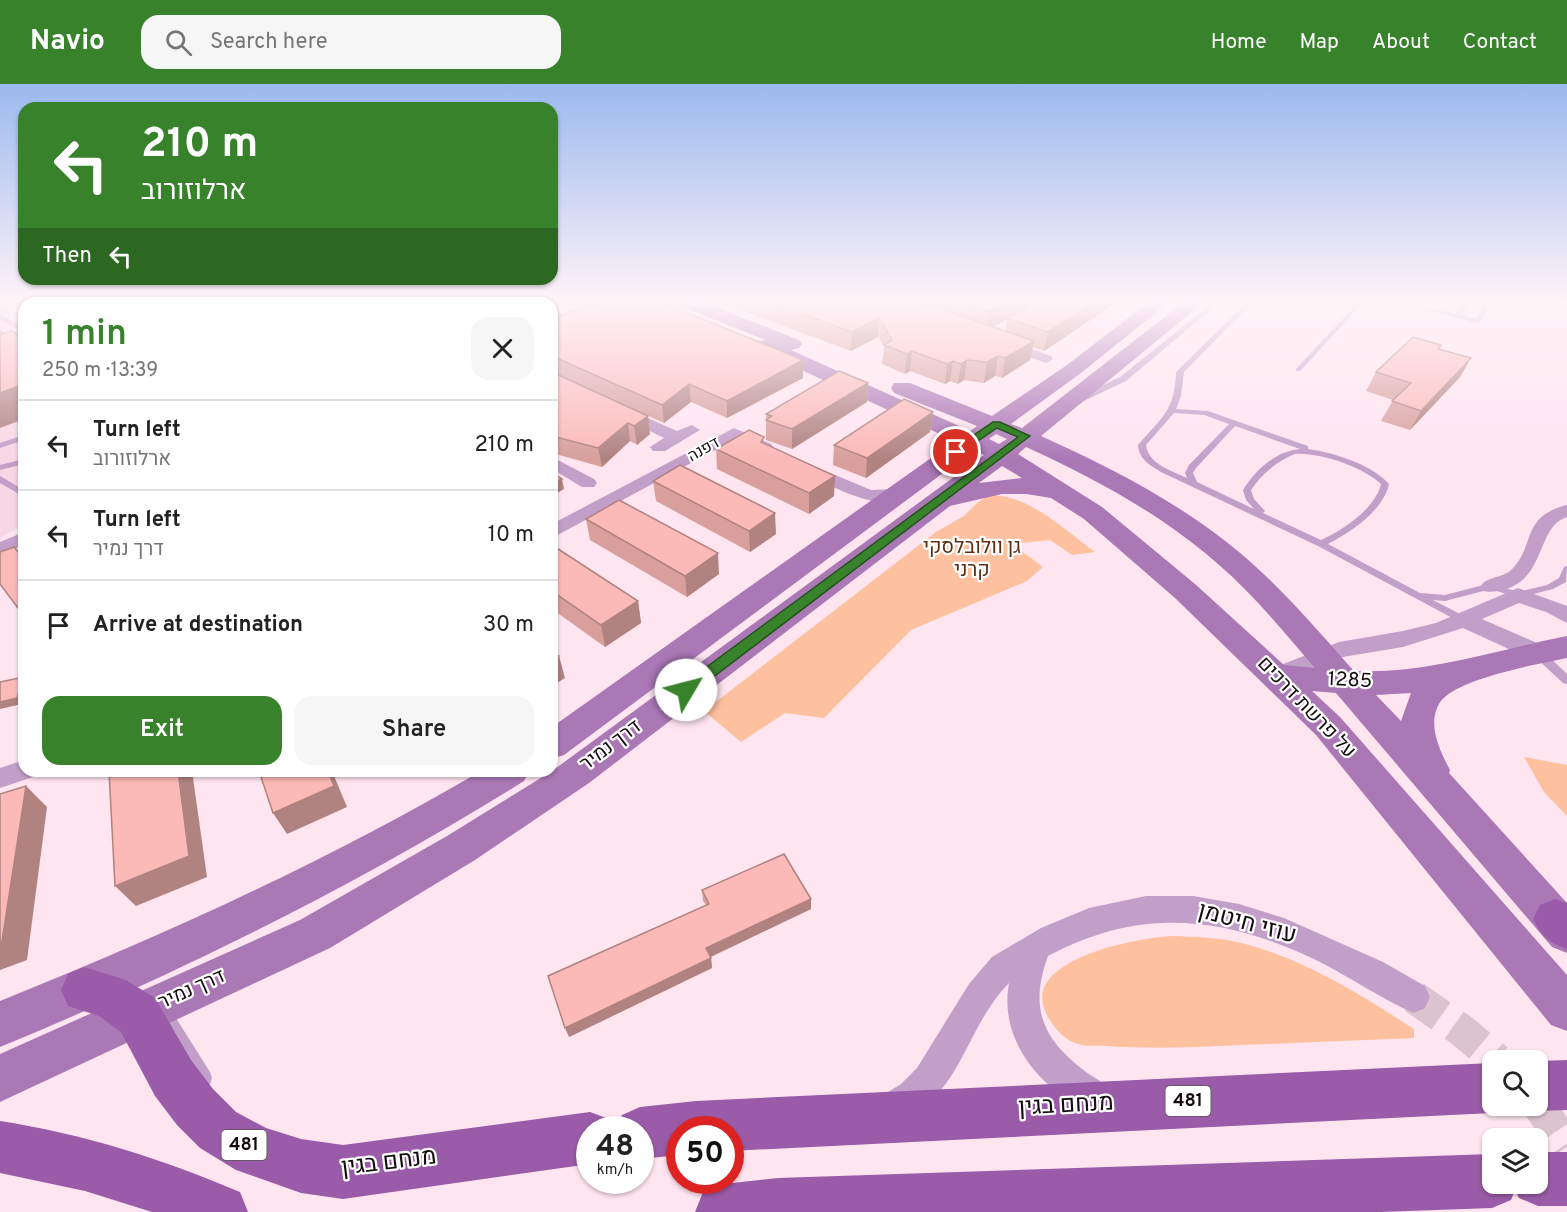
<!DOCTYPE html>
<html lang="en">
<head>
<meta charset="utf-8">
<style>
  body { margin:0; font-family:Overpass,Heebo,sans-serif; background:#f6f6f6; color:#222; height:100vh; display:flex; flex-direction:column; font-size:22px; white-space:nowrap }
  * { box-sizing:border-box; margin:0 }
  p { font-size:20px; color:#767676 }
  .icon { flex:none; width:33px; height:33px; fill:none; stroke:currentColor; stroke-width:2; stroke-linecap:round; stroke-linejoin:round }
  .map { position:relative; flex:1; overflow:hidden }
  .side { position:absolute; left:18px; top:213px; width:540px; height:480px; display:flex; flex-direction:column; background:#fff; border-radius:18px; box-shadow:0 2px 4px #0004 }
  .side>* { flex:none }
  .top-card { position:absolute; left:18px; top:18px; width:540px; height:183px; border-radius:18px; box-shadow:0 2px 4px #0004; background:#37822b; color:#fff; overflow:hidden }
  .controls { position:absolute; left:1482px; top:966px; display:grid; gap:12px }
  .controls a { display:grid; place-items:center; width:66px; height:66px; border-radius:12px; background:#fff; box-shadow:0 2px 4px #0004; font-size:30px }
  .speed { position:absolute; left:576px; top:1032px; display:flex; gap:12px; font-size:30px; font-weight:700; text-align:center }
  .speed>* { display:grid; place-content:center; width:78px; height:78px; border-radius:50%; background:#fff; box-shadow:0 2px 4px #0004; line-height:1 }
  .speed small { font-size:15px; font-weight:400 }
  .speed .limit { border:9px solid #d22; background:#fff; color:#111 }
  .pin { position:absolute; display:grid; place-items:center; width:51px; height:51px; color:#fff; margin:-26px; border:3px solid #fff; border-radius:50%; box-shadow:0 2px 6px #0007 }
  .me { position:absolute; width:66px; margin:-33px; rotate:53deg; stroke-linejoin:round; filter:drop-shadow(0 0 4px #0008) }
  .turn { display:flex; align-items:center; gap:21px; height:126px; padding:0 24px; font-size:27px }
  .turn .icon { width:78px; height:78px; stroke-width:2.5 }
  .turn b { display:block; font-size:42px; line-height:51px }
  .then { display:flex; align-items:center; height:57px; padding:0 24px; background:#0003; gap:12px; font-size:22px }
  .round { display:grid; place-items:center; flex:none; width:63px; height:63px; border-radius:18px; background:#f6f6f6 }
  .summary { display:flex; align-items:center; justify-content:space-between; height:102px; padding:0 24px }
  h1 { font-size:36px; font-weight:600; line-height:45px; color:#37822b }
  .action { display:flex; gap:12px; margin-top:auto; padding:12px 24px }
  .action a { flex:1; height:69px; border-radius:18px; background:#37822b; color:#fff; font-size:24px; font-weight:600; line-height:69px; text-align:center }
  .action a+a { background:#f6f6f6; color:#222 }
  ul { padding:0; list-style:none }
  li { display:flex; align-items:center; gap:18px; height:90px; padding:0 24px; border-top:2px solid #e0e0e0 }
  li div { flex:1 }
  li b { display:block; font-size:22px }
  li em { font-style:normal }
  header { display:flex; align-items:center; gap:36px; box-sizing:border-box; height:84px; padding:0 30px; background:#37822b; color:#fff }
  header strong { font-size:28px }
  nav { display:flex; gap:33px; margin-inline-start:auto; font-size:21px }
  .search { width:420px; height:54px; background:#f6f6f6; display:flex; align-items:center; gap:15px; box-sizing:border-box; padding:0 21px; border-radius:18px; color:#767676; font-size:22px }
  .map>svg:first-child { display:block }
  .built { fill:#f8d7e5 }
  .green { fill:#fec19f }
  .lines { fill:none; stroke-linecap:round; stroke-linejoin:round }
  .street-tunnel { stroke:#dcc4ce; stroke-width:33; stroke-dasharray:33 16; stroke-linecap:butt }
  .lane { fill:#c29fc9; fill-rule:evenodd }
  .street { fill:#c29fc9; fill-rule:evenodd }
  .secondary { fill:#ab78b6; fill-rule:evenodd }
  .primary { fill:#9a5ba8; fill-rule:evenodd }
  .wall { fill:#d89f9d; fill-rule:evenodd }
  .shaded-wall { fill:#b08280 }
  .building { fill:#fbb9b7; stroke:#b08280; stroke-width:1.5 }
  .route { fill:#37822b; stroke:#24541c; stroke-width:1.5 }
  .labels { text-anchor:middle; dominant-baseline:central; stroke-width:4.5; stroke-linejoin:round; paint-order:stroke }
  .far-street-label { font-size:16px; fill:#140c0f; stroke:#fff }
  .shield { fill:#fff; stroke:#5a5557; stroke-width:1.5 }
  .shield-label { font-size:18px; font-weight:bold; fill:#140c0f }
  .park-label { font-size:20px; fill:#5c2f13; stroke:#fff }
  .street-label { font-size:20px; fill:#140c0f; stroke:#fff }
  .near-street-label { font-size:24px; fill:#140c0f; stroke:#fff }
</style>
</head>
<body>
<header>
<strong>Navio</strong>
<div class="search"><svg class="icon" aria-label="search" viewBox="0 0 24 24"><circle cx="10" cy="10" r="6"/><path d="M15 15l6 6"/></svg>Search here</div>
<nav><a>Home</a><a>Map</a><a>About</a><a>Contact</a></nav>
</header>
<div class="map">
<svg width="1567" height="1128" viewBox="0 0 1567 1128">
  <rect width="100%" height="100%" fill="#ffe5f0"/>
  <g class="built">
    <polygon points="14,218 250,218 252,219 24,219 24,440 0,454 0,221"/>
    <polygon points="487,218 601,218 552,236 552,219 483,219"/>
  </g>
  <g class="green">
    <path d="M989,411c41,0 74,34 106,57l-23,3 -22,-15 -38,4 31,23 -16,14 -116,49 -87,88 -39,-5 -44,29 -37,-31 232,-179 28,-16 13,-13z"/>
    <polygon points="1524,673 1567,681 1567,732 1544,708"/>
    <path d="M1171,852c23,1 47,1 70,7 64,16 119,51 173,86v9c-73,3 -146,6 -218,9 -31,1 -60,1 -91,-1 -8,-1 -19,1 -27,-2 -14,-4 -26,-18 -32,-31 -26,-54 92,-75 125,-77z"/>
  </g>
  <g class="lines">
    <g class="street-tunnel">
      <polyline points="1414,913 1461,946 1497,976"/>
      <polyline points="1538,1020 1567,1063"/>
    </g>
    <g class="lane">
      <polygon points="262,218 269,218 270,219 263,219"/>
      <polygon points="1214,218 1220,218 1126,297 1084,317 1078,317 1078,313 1120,293"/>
      <path d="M1247,218h6l-69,70 -3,24 -5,13 32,2 100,35v3c24,3 65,16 81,35 -6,27 -38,48 -61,60l92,49 25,2 46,-12 27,9 29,-7 12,-7 5,-11 3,-1 -1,16 -13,7 -35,9 -27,-9 -46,12 -12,-1 33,17 1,2 -5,3 -4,-1 -140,-75 -155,-73c-12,-7 -24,-13 -25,-28 23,-27 37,-34 38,-73zM1174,329l30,2 25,9 -40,41 -4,8 2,5c-15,-7 -39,-14 -41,-33zM1235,342l65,23c-24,2 -45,21 -57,41l3,10 8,9 -57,-27 -4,-9 3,-5zM1295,370c24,-2 68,13 86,30 -6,25 -38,46 -60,56l-58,-27 2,-2 -11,-12 -3,-9c10,-15 27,-30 44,-36z"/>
      <polygon points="1358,218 1364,218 1300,287 1296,287 1296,285"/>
      <polygon points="1394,218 1404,218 1456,230 1465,218 1471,218 1462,231 1476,235 1486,218 1492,218 1481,237 1478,239"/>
      <polygon points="0,231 24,243 24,248 0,236"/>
      <polygon points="0,246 24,259 24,264 0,251"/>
      <polygon points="24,351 24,356 0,364 0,359"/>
      <polygon points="24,375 24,380 0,386 0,381"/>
      <polygon points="0,392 24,406 24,413 0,399"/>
      <polygon points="1539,566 1543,567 1567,590 1567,600 1563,599 1535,573 1534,570 1535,567"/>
      <polygon points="164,920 169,923 210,988 212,994 210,1000 204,1002 198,1000 159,933 156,928 159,923"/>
    </g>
    <g class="street">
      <polygon points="407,218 422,218 423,219 408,219"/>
      <polygon points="717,218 735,218 707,230 700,226"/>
      <polygon points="1002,255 1051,272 1053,275 1046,279 997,262 995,259"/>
      <polygon points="621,322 677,347 692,341 700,346 665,367 653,367 650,363 664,354 615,330 613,327 615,324"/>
      <polygon points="734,344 771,360 774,364 765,369 734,356 552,454 552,440"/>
      <polygon points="552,373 594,395 597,399 594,403 582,403 552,385"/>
      <path d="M809,380l62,26 23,-1 9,6c-16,23 -81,-14 -100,-22l-3,-4z"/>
      <path d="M1567,421v12c-30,9 -21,60 -61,72 -8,2 -14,4 -22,2l-3,-5c5,-9 20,-8 29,-15 27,-25 9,-54 57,-66z"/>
      <polygon points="24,448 24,461 0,471 0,458"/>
      <polygon points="1518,504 1567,522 1567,539 1546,528 1519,519 1482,535 1544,562 1547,568 1544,574 1536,576 1528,574 1463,544 1403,563 1343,573 1276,600 1268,598 1264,592 1268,586 1339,558 1403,547 1436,539"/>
      <polygon points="24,676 24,687 36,687 33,693 0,704 0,684"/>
      <path d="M1146,812h47l46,8 45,14 99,44 42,24 5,11 -5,11 -11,5c-33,-14 -64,-36 -96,-52 -93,-45 -177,-55 -270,-5 -19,52 -6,83 38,116 13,9 23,12 29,27l-5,12 -12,5c-53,-22 -100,-72 -89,-133 -46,47 -46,113 -114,141l-12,-5 -5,-12 5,-12 18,-11 16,-16 52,-84 23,-27 49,-29 48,-20z"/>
    </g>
    <g class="secondary">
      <path d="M678,218h25l96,38 3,4 -3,4 -8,2 179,81 7,-5 -83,-33 -3,-5 3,-5h16l82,33 75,-51 82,-63h20l-88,71 -70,51 11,4 162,-126h20l-163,134c69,31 139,67 198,116 42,35 78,78 115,119 74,3 142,-21 213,-35v22c-28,6 -115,21 -128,46 -12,21 1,47 11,66l-1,3 118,130v50l-15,-6 -216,-254 -24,-2 28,26 227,258v56l-16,-6 -235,-290 -141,-137 -91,-79 -33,-21 -25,-4h-24l-52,12 -361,277 -114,77 -145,88 -330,154v-48l300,-134 147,-84 105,-65 432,-316 -10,-5 -410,305 -12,4v-32l403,-286 -197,-91 -3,-4 3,-4 7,-2 -85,-34zM996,350l11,5 -8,5 -10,-5zM1026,363c68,31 135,67 192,117 36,31 66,68 97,104l-31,-3 -89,-81 -93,-77 -84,-53zM1002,382l20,12 -43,5zM1411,609l-10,28 -25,-26z"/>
      <path d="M481,687h48l-5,10c-167,104 -342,191 -524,266v-46c165,-66 327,-140 481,-230z"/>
    </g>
    <g class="primary">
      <path d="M1555,815l12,4v46c-18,-6 -26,-13 -34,-30l7,-14z"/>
      <polygon points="84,883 126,896 155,914 191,976 213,1005 236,1028 266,1044 301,1055 343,1061 590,1028 609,1035 613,1046 590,1046 590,1080 343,1115 301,1109 236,1086 200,1064 177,1041 155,1012 121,948 99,932 68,922 61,906 68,890"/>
      <polygon points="1567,976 1567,1026 1538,1027 1524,1022 1538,1022 1538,977"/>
      <polygon points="1492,979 1492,1022 1510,1022 1492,1029 730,1067 730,1046 680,1046 680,1071 640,1075 640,1046 615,1046 622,1031 640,1023 696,1017"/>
      <path d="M0,1037c84,13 162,38 240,71l8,20h-96l-67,-21 -85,-18z"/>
      <polygon points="1538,1068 1567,1068 1567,1122 1538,1122 1519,1114 1515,1106 1511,1116 1492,1124 1381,1128 695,1128 703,1108 723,1100 778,1094 1492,1070 1492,1100 1538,1100"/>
    </g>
  </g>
  <g class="wall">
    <polygon points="0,218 3,218 10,230 0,229"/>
    <polygon points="270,218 344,218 346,219 270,219"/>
    <polygon points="454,218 529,218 531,219 456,219"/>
    <polygon points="579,218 661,218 803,276 803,294 727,334 691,318 664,339 613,316 650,350 637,361 630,357 602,383 552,369 552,232 557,233 588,222"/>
    <path d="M733,218h384l-73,49 -11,-4 -3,13 -28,18 -7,-2 -11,7 -20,-3 -6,4 -8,-3 -5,3 -35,-13 -5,3 -23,-10 2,-17 -6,-10 -27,14 -113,-42 -5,-4zM1007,235l-2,12 -12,-4z"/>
    <polygon points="1439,265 1471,274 1460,293 1410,346 1381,337 1393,316 1366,307 1376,288"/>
    <polygon points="868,299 867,318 792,365 766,356 766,330"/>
    <polygon points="933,328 930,348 866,394 833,381 834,361"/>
    <polygon points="764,360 834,412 809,430 717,385 716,365"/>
    <polygon points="653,397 776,450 750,468 656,417"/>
    <polygon points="586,435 719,490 687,513 590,456"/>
    <polygon points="552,461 638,517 641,539 605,563 552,525"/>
    <polygon points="702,806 811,815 811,825 711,873 712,884 569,953 706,821 703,817"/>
  </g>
  <g class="shaded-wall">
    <polygon points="588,218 599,218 588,222"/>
    <polygon points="1008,218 1041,218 985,247 988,227"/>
    <polygon points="1094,218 1117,218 1044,267 1048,248"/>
    <polygon points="879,233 878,253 851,267 852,248"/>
    <polygon points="1034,257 1030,276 1002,294 1005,274"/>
    <polygon points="912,267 910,287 905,290 907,270"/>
    <polygon points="998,272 995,292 984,299 987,278"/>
    <polygon points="1471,274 1460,293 1410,346 1421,327"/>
    <polygon points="803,276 803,294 727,334 727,317"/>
    <polygon points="967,276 964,296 958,300 961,280"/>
    <polygon points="953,277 950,297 945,300 947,280"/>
    <polygon points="868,299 867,318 792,365 792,345"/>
    <polygon points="24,300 24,335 0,344 0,309"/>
    <polygon points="689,300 691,318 664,339 662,321"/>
    <polygon points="933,328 930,348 866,394 867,374"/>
    <polygon points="648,332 650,350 637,361 634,342"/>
    <polygon points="628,339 630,357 602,383 598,364"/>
    <polygon points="835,392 834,412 809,430 809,409"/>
    <polygon points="562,395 564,405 552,412 552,400"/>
    <polygon points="775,429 776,450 750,468 749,447"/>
    <polygon points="718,469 719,490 687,513 685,492"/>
    <polygon points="638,517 641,539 605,563 601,541"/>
    <polygon points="559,572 565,594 552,602 552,577"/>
    <polygon points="24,594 24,614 22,620 0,625 0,618"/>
    <polygon points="178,687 192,687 207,793 136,822 115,802"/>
    <polygon points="328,687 332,687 347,723 287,750 273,729"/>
    <polygon points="26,702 47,723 27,876 0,886 0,858"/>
    <polygon points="811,815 811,825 708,874 706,864"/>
    <polygon points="711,874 712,884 569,953 565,944"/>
  </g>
  <g class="building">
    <polygon points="31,218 208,218 210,219 34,219"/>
    <polygon points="295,218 344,218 346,219 297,219"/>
    <polygon points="477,218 529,218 531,219 479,219"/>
    <polygon points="599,218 661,218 803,276 727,317 689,300 662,321 552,272 552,232 557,233"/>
    <polygon points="770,218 920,218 1034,257 1005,274 998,272 987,278 967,276 961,280 953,277 947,280 912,267 907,270 884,261 892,256 879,233 852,248"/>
    <polygon points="957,218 1008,218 988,227"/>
    <polygon points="1036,218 1094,218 1048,248 1007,234"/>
    <polygon points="11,247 24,254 24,300 0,309 0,251"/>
    <polygon points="1413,253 1441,261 1438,265 1471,274 1421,327 1392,317 1411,299 1376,288"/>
    <polygon points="839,287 868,299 792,345 766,336 772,332 766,330"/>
    <polygon points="552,288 648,332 634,342 628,339 598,364 552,352"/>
    <polygon points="904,315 933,328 867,374 834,361"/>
    <polygon points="749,346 764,353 761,358 835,392 809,409 716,365"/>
    <polygon points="680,381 775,429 749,447 653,397"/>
    <polygon points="552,389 562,395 552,400"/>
    <polygon points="619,416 718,469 685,492 586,435"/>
    <polygon points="552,461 638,517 601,541 552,507"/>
    <polygon points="14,463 24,475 24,532 0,500 0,468"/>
    <polygon points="552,567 559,572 552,577"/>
    <polygon points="24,593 17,614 0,618 0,598"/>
    <polygon points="109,687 178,687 189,772 115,802"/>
    <polygon points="259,687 328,687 334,702 273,729"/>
    <polygon points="26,702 2,857 0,858 0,710"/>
    <polygon points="784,770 811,815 706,864 711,874 565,944 548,892 709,820 702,806"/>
  </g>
  <linearGradient id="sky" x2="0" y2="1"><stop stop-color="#9bb9ee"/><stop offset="0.58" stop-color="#fff3f8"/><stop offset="1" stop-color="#fff3f8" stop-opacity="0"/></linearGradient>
  <rect width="1567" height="376" fill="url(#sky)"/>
  <polygon class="route" points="993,338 1000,338 1030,352 691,610 681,610 681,602 1018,353 997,344 959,370 952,370 952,366"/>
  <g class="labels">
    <g class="far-street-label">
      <text transform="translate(704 366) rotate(-29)">דפנה</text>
    </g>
    <g class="shield">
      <rect x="1165.5" y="1002" width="45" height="30" rx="4.5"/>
      <rect x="221.5" y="1046" width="45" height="30" rx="4.5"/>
    </g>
    <g class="shield-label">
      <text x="1188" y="1017">481</text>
      <text x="244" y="1061">481</text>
    </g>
    <g class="park-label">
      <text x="972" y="464">גן וולובלסקי<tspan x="972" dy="23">קרני</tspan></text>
    </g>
    <g class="street-label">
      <text transform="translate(1350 597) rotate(3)">1285</text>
      <text transform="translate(1306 624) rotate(46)">על פרשת דרכים</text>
      <text transform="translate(611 662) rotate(-37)">דרך נמיר</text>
      <text transform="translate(192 906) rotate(-24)">דרך נמיר</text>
    </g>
    <g class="near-street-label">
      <text transform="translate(1247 840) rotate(15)">עוזי חיטמן</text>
      <text transform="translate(1066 1022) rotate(-3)">מנחם בגין</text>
      <text transform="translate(389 1079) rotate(-7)">מנחם בגין</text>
    </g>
  </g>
</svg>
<div class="controls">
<a><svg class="icon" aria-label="search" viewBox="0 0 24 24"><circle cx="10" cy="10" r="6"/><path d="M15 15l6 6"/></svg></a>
<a><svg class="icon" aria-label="layers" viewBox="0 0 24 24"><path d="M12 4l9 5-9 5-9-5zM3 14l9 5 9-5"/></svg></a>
</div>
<div class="speed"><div>48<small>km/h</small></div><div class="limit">50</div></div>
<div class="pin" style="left:956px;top:368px;background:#d93025"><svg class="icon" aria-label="arrive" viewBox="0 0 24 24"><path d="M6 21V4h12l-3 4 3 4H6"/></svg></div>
<svg class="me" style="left:686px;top:606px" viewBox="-20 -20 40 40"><circle r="19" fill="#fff"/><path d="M0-13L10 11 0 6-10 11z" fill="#37822b"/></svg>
<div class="top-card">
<div class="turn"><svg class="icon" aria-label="left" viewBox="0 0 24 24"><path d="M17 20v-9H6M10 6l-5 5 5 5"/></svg><div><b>210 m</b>ארלוזורוב</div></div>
<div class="then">Then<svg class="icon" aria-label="left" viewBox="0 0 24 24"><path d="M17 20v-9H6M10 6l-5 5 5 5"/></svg></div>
</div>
<section class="side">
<div class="summary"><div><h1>1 min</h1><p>250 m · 13:39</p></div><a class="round"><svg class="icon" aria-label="close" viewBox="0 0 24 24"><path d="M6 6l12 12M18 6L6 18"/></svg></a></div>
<ul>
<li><svg class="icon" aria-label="left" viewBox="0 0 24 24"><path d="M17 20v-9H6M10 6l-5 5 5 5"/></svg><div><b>Turn left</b><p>ארלוזורוב</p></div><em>210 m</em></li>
<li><svg class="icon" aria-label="left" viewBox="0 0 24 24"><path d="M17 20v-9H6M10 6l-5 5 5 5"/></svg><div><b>Turn left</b><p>דרך נמיר</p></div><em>10 m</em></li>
<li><svg class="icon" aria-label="arrive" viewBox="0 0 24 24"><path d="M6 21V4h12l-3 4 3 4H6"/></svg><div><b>Arrive at destination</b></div><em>30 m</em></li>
</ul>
<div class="action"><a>Exit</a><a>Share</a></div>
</section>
</div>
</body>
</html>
